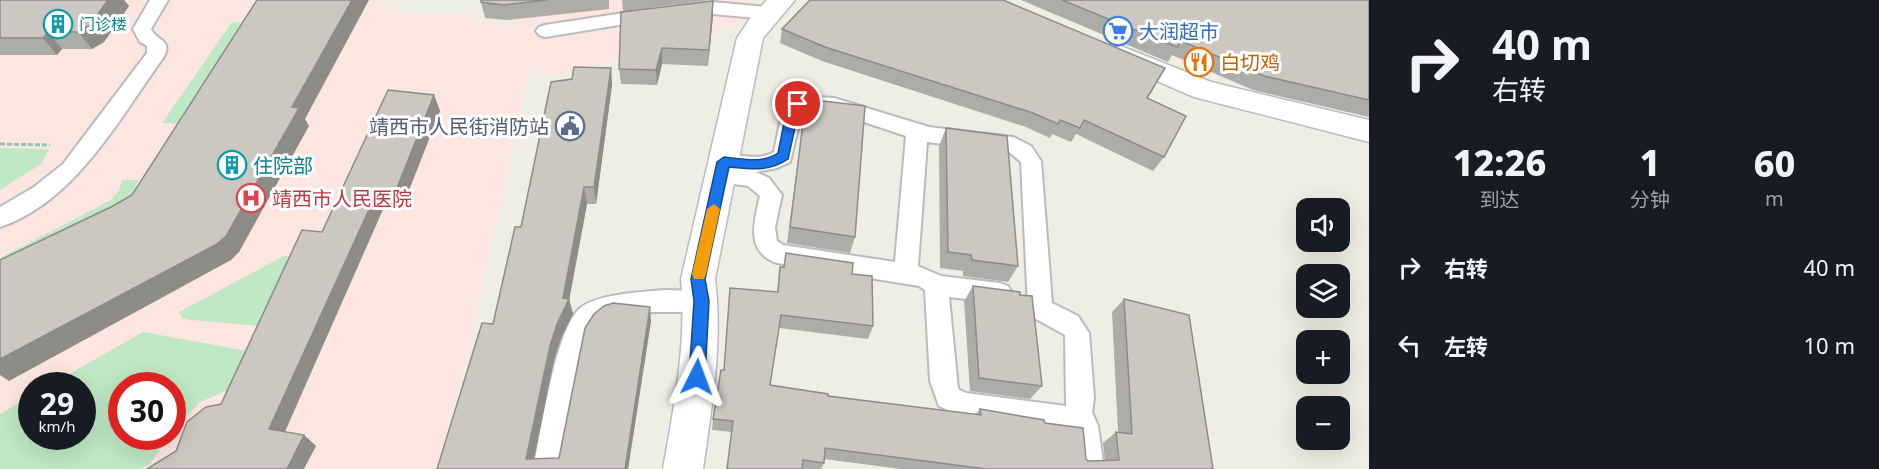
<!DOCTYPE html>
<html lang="zh">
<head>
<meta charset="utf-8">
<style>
  body { margin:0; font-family:"Noto Sans","Noto Sans SC",sans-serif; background:#20242c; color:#f1f3f6; height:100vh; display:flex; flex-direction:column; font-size:22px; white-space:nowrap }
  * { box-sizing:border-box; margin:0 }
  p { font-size:20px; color:#9ea1a6 }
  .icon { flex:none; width:33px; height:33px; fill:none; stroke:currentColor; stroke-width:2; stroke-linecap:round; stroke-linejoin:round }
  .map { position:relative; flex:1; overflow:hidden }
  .side { display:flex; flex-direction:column; background:#171b24; width:510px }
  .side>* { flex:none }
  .top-card { background:#171b24; color:#f1f3f6; overflow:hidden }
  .buttons { position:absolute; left:1296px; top:198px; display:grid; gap:12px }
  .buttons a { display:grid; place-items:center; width:54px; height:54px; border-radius:12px; background:#171b24; box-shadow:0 6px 24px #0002; font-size:30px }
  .speed { position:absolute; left:18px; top:372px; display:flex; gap:12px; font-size:30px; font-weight:700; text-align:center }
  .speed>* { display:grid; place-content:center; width:78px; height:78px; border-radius:50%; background:#171b24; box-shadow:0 6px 24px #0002; line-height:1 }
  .speed small { font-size:15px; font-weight:400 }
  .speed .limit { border:9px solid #d22; background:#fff; color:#111 }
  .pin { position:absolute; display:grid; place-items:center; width:51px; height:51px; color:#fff; margin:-26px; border:3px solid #fff; border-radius:50%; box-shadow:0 2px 6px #0007 }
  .me { position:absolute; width:66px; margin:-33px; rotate:3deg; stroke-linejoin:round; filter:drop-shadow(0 0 4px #0008) }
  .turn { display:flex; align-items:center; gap:21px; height:126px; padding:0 24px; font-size:27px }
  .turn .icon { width:78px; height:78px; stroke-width:2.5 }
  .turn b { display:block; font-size:42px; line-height:51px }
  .eta { display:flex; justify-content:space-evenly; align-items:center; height:102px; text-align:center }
  .eta b { font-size:36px; font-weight:800; line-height:42px }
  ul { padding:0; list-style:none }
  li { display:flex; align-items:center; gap:18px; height:78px; padding:0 24px }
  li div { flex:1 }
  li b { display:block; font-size:22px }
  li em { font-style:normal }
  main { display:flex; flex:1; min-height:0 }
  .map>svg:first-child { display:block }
  .medical { fill:#fde6e0; fill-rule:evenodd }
  .green { fill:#bfe8c4 }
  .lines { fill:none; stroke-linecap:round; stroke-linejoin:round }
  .lane-casing { stroke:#b9bbc1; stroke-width:4 }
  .street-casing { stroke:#b9bbc1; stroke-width:3 }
  .path { stroke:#97c7ab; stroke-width:3; stroke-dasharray:5 2; stroke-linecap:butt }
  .lane { fill:#fff; fill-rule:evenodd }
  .street { fill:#fff; fill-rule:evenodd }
  .wall { fill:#aeaca6 }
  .shaded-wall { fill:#8d8c87 }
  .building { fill:#cac8c1; stroke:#8d8c87; stroke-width:1.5 }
  .route { fill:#1a73e8; stroke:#114b97; stroke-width:1.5 }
  .slow { fill:#f59e0b }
  .labels { text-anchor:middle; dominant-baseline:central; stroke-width:6; stroke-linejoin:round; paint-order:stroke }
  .far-culture-label { font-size:16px; fill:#0d838f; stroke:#fff; text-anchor:start }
  .shop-label { font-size:20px; fill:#366cbe; stroke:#fff; text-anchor:start }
  .food-label { font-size:20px; fill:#c56008; stroke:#fff; text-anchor:start }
  .service-label { font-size:20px; fill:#4e5e75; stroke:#fff; text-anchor:end }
  .culture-label { font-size:20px; fill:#0d838f; stroke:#fff; text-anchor:start }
  .health-label { font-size:20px; fill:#be3a42; stroke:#fff; text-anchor:start }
</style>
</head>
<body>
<main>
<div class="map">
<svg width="1369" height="469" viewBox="0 0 1369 469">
  <rect width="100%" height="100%" fill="#efeee4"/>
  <path class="medical" d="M0,0h381l-2,5 32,9h57l1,7 43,6 9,-27h228l-12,25 -180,52 -11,-1 -2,-5 -7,-3h-7l-55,251 -38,150h-437zM32,386h50v50h-50zM122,386h50v50h-50z"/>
  <g class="green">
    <polygon points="232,22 246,22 178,124 162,123"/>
    <polygon points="0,148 49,149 41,164 0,190"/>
    <polygon points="122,180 138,180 133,193 120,206 0,266 0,258 111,200 119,190"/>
    <polygon points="284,256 292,256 258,326 192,320 182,318 179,312"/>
    <polygon points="143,332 247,351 232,388 200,402 173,430 172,386 122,386 122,436 168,437 150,464 140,469 0,469 0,414 31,396 32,436 82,436 82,386 50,385"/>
  </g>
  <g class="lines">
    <g class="lane-casing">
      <g id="lane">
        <path d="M150,0h18l-17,29c5,12 23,11 12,29 -44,61 -88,144 -163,169v-20l34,-20 29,-23 84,-111v-7l-7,-4 -7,-13z"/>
        <polygon points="713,2 768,7 774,9 777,13 774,17 768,19 713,14 677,14 674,10 677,6"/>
        <polygon points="650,9 656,11 659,15 656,19 545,37 539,35 536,31 539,27 545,25"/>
        <path d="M803,96l31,2 95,29 84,10 18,9 10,15 11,142 26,13 11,17 5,65 -2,14 6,14 6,43h-28l-4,-40 -9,4 -100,-16 -24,-11 -9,-25 -5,-91 -6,-4 -142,-23c-32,-11 -23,-41 -17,-67l-12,-10 -35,-5 -3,-6 3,-6 5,-1 -4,-6 3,-6c18,-5 39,7 57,-4l9,-44 3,-5zM806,110l28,2 72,24 -11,126 -112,-17 -6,-4 -2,-14 7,-32 -13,-17 -13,-6 21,-4 13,-6 12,-50zM927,142l82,10 12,10 7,145 8,12 29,16 1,71 -100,-13 -8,-4 -9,-92 51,6 8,-3 4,-7 -4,-7 -8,-3 -59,-7 -23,-10z"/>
        <path d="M664,290l38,1 8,3 4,7 -4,7c-26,10 -94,-5 -114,17 -4,4 -7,11 -10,16l-25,128h-28c8,-36 22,-137 46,-160 16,-15 63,-17 85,-19z"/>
      </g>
    </g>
    <g class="street-casing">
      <g id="street">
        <path d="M767,0h28l-32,38 -48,241c8,64 -3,126 -12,190h-40c11,-63 24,-125 18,-190l56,-241 14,-21z"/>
        <polygon points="1121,46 1211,82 1369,120 1369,142 1194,97 1111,61 1107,55 1111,49"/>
      </g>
    </g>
    <polyline class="path" points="0,144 50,145"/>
    <use href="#lane" class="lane"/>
    <use href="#street" class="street"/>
  </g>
  <g class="wall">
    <polygon points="0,0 124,0 129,6 104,42 92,49 62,49 57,55 0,55"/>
    <polygon points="481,0 609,0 609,9 507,20 485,18 481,2"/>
    <polygon points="622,0 710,0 623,11"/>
    <polygon points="1021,0 1369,0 1369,117 1253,90 1172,55 1168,62"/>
    <polygon points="713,16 708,66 662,64 657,85 621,84 619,69"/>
    <polygon points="782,29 1147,98 1164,157 1153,171 1076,134 1071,142 1052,134 1050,138 1026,127 822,61 780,43"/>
    <polygon points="611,68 612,85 596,204 587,204 569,299 573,314 561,338 554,360 534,459 559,458 651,321 628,469 437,469 493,324 521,227 572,79"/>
    <polygon points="434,95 440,111 402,208 384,207 285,432 304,435 316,446 176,451 221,404"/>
    <polygon points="806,99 855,237 850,253 787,243"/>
    <polygon points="946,128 1018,266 1008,282 963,276 963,271 940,268 939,146"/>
    <polygon points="786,253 852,274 873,326 868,339 779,328 770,385 828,396 976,414 980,409 1045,423 1088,461 1105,461 1103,443 1116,432 1118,432 1112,312 1124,299 1213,469 901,469 824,459 824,463 821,469 727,469 732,432 712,430 713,419 724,370 777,292 780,267 784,267"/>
    <polygon points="973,286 1042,386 1030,399 970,391 964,301"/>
  </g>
  <g class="shaded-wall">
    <polygon points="108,0 124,0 129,6 104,42 92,49 78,32"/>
    <polygon points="352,0 369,0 305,119 309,126 239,252 231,260 9,381 0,375 0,359 292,107"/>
    <polygon points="713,1 713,16 708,66 709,50"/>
    <polygon points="48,32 62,49 57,55 43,38"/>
    <polygon points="662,48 662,64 657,85 656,70"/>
    <polygon points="611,68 612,85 596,204 594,187"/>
    <polygon points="434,95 440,111 402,208 395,193"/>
    <polygon points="584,187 587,204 569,301 569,299 573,314 561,338 554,360 532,469 526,459"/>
    <polygon points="377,192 384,207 281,440 269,429"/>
    <polygon points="650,307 651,321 628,469 625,469"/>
    <polygon points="304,435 316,446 304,469 287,469"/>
  </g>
  <g class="building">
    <polygon points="0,0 108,0 90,25 78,32 48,32 43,38 0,38"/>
    <polygon points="257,0 352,0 292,107 299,108 226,236 217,244 0,359 0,260 113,206 132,195"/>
    <polygon points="481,0 547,0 503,5 481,2"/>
    <polygon points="810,0 1003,0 1165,68 1147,98 1186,116 1164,157 1084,120 1080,128 1060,120 1058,124 1033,113 825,47 782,29"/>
    <polygon points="1062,0 1369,0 1369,100 1264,76 1181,41 1177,47"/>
    <polygon points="713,1 709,50 662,48 656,70 619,69 621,12"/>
    <polygon points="574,67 611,68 594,187 584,187 563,298 569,299 557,324 550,346 526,459 559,458 585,328 594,314 604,306 613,303 650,307 625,469 437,469 482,323 493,324 515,227 521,227 551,82 572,79"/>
    <polygon points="388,90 434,95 395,193 377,192 269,429 304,435 287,469 147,469 176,451 187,422 206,407 221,404 302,230 322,232"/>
    <polygon points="806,99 865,106 855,237 790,227"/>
    <polygon points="946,128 1007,136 1018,266 972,260 971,255 948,252"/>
    <polygon points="786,253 853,263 852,274 872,276 873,326 781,315 770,385 828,394 828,396 981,415 980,409 1044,420 1045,423 1083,428 1086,459 1088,461 1119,460 1116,432 1132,434 1124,299 1189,315 1213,469 986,469 825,448 824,463 803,460 802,469 727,469 733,421 713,419 721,370 724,370 730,288 778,292 780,267 784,267"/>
    <polygon points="973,286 1020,292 1020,295 1032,296 1042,386 979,378"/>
  </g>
  <path class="route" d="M798,99l6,5 -5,6 -11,49c-18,13 -37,10 -59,8l-24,112 4,22 -4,76 -2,5 -6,2 -5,-2 -3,-5 5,-76 -3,-22 26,-117 7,-5c18,2 38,7 54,-4l9,-45z"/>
  <polygon class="slow" points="714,204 720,209 706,274 704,279 694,279 692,274 707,209"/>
  <defs>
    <g id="building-ring" transform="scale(1.5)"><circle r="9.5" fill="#fff" stroke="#0f9aa8" stroke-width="1.5"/><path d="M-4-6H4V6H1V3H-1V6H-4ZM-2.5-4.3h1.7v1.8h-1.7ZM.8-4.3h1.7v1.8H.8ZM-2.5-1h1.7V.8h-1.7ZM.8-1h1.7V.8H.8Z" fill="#0f9aa8"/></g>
    <g id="supermarket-ring" transform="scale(1.5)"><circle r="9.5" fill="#fff" stroke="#3f7fe0" stroke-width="1.5"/><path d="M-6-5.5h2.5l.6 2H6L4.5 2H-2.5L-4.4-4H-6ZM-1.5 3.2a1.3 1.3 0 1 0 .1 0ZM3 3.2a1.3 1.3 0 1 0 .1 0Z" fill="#3f7fe0"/></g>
    <g id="restaurant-ring" transform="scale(1.5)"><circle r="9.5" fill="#fff" stroke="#e8710a" stroke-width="1.5"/><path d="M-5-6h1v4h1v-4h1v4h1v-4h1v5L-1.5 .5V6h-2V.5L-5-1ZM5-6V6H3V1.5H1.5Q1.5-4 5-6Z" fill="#e8710a"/></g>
    <g id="civic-ring" transform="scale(1.5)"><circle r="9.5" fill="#fff" stroke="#5c6f8a" stroke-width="1.5"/><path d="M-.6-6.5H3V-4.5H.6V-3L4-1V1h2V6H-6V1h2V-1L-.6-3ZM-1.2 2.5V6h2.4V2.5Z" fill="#5c6f8a"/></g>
    <g id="hospital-ring" transform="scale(1.5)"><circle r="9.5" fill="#fff" stroke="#e0444e" stroke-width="1.5"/><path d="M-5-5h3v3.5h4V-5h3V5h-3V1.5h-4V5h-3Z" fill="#e0444e"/></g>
  </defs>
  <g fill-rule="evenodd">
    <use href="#building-ring" x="58" y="24"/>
    <use href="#supermarket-ring" x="1118" y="31"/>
    <use href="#restaurant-ring" x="1199" y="62"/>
    <use href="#civic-ring" x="570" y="126"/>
    <use href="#building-ring" x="232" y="165"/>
    <use href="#hospital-ring" x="251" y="198"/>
  </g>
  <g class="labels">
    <g class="far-culture-label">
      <text x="79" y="24">门诊楼</text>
    </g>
    <g class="shop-label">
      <text x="1139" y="31">大润超市</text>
    </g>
    <g class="food-label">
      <text x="1220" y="62">白切鸡</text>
    </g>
    <g class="service-label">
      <text x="549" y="126">靖西市人民街消防站</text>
    </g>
    <g class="culture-label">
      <text x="253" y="165">住院部</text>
    </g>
    <g class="health-label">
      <text x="272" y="198">靖西市人民医院</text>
    </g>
  </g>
</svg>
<div class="buttons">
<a><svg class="icon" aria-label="sound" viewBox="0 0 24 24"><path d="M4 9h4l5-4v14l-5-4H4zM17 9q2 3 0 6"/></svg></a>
<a><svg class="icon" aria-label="layers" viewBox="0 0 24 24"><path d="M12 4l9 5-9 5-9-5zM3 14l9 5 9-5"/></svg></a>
<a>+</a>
<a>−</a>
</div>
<div class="speed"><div>29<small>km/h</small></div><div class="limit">30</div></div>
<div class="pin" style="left:798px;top:104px;background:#d93025"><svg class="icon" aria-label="arrive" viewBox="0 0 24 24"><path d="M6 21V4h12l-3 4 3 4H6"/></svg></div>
<svg class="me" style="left:697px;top:377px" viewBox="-20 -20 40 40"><path d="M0-17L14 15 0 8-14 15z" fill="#1a73e8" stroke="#fff" stroke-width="4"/></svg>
</div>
<section class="side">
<div class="top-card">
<div class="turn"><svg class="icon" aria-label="right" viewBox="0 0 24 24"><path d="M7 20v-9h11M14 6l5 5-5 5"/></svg><div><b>40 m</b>右转</div></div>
</div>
<div class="eta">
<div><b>12:26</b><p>到达</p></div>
<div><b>1</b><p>分钟</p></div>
<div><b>60</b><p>m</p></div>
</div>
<ul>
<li><svg class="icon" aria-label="right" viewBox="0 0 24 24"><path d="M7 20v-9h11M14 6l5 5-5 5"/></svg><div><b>右转</b></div><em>40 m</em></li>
<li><svg class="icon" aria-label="left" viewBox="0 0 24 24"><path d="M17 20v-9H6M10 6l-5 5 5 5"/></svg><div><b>左转</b></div><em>10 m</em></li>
</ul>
</section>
</main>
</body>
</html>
